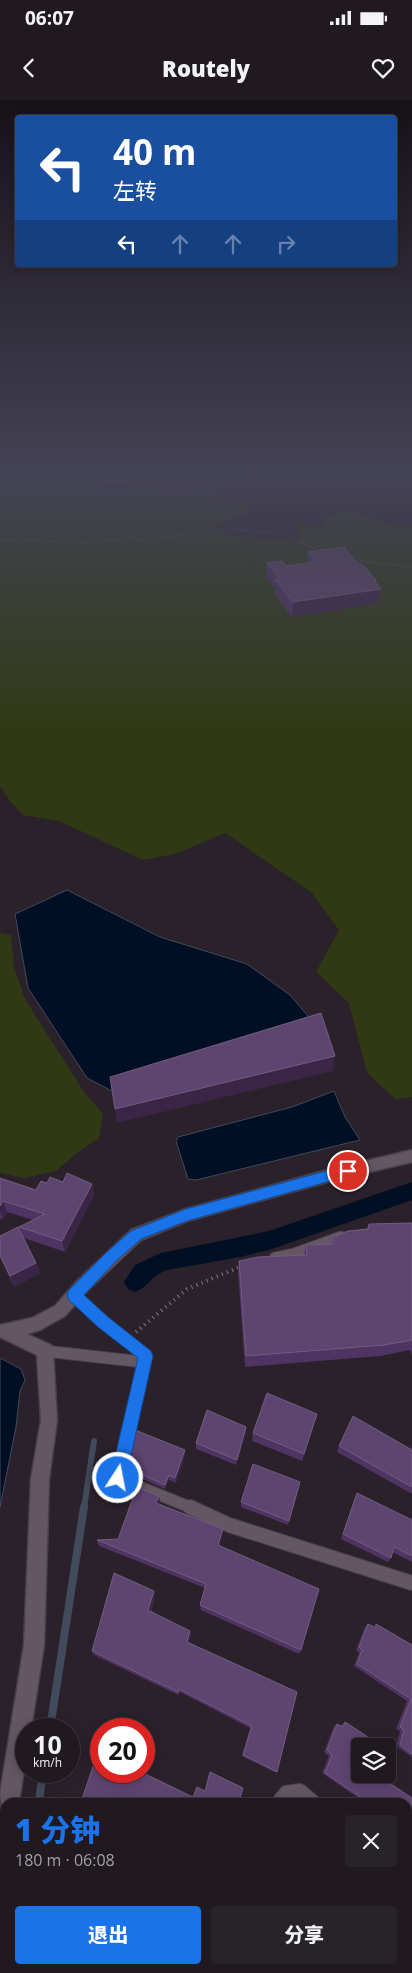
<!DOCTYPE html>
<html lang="zh">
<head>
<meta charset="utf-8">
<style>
  body { margin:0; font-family:"Open Sans","Noto Sans SC",sans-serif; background:#282229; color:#f1f3f6; height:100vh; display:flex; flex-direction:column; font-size:19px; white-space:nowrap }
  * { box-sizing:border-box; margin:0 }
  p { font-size:16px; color:#a2a0a5 }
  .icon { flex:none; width:28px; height:28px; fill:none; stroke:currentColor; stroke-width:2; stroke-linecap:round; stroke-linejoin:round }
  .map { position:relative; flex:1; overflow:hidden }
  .side { position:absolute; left:0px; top:1698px; width:412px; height:176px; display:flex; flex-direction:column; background:#201920; border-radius:15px 15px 0 0; box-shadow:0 2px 12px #0003,0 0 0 1px #3d383e }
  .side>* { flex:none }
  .top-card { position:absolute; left:15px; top:15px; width:382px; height:152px; border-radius:5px; box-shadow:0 2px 12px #0003,0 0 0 1px #3d383e; background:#1a4fa0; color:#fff; overflow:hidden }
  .buttons { position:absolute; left:351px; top:1638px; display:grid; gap:10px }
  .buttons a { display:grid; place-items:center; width:45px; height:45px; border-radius:5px; background:#201920; box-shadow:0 2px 12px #0003,0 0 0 1px #3d383e; font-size:25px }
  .speed { position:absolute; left:15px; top:1618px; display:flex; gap:10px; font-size:25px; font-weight:700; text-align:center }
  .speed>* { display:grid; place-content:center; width:65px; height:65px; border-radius:50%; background:#201920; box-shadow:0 2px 12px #0003,0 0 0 1px #3d383e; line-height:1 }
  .speed small { font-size:12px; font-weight:400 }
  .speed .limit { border:8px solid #d22; background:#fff; color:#111 }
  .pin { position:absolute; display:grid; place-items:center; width:42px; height:42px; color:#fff; margin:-21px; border:2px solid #fff; border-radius:50%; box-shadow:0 1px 5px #0007 }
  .me { position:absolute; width:55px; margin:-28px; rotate:11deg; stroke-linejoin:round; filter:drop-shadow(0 0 4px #0008) }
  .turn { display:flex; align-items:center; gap:18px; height:105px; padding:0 15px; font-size:22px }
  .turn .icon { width:65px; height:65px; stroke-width:2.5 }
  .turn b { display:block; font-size:35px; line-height:42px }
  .lanes { display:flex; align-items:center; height:48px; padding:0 15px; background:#0003; justify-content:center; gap:25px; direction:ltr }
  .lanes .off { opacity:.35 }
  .round { display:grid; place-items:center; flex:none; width:52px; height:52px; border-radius:5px; background:#282229 }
  .summary { display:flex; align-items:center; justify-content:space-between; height:85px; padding:0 15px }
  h1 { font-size:30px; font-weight:800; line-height:38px; color:#1a73e8 }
  .action { display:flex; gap:10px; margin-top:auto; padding:10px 15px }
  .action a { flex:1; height:58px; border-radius:5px; background:#1a73e8; color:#fff; font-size:20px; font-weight:800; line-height:58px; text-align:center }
  .action a+a { background:#282229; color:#f1f3f6 }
  .status { display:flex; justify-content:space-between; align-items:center; height:35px; padding:0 25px; background:#201920; direction:ltr }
  .status svg { height:14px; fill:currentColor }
  header { display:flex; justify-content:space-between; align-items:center; height:65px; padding:0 15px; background:#201920; font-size:22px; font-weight:800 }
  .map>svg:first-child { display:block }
  .green { fill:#303914 }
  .water { fill:#000f23; stroke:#424b5b }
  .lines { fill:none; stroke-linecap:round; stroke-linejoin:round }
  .stream-far1 { stroke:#424b5b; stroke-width:6 }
  .stream { stroke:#424b5b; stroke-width:8 }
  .canal { fill:#000f23; fill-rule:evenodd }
  .lane-far1-casing { stroke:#473f49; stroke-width:13 }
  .lane-casing { stroke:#473f49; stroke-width:16 }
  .street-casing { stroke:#473f49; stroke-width:3 }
  .path-far2 { stroke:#7f7780; stroke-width:2; stroke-dasharray:0.5 2.5; stroke-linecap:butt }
  .path-far1 { stroke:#7f7780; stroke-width:4; stroke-dasharray:1 4.5; stroke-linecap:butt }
  .path { stroke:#7f7780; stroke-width:5; stroke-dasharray:2 6; stroke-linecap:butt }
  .lane-far1 { stroke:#625763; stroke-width:11 }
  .lane { stroke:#625763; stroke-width:14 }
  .street { fill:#625763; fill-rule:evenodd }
  .wall { fill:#4f3362 }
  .shaded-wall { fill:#3a2547 }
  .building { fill:#5e4570; stroke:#725c81 }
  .route { fill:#1a73e8; stroke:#114b97 }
</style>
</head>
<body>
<div class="status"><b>06:07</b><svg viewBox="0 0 49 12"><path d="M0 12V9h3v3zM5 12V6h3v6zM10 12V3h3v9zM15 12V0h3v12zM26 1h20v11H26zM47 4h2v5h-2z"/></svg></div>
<header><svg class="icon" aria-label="back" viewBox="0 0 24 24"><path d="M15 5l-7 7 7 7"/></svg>Routely<svg class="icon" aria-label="heart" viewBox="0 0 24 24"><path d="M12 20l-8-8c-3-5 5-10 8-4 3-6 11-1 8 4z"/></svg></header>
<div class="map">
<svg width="412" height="1873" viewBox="0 0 412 1873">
  <rect width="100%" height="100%" fill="#2a212b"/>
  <g class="green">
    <path d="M0,371h59l14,8 41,11 37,-5c18,12 45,3 65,2l4,6 -11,3 15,9 16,-1 11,7c-11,10 -27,7 -39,16l13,8 75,6 -4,-16 31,2 -4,-7 24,-10 50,17 15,-1v571l-17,2 -28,-26 -18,-70 -33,-31 23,-42 -28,-38 -86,-59 -50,21 -32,6 -84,-39 -36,-6 -14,-15 -9,-14z"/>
    <polygon points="0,833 11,835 14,867 25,899 84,992 103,1014 99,1038 77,1053 56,1071 24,1078 0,1073"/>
  </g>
  <g class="water">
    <polygon points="67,790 160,837 247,864 290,895 319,929 112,991 87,978 28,888 15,814"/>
    <polygon points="334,991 345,1017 360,1040 196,1080 188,1079 176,1041 178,1037 292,1007"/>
    <polygon points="0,1258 21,1269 25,1280 20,1291 16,1327 0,1407"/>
  </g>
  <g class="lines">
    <polyline class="stream-far1" points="84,1408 94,1341"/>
    <g class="stream">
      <polyline points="50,1629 84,1407"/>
      <polyline points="39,1702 43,1671"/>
    </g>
    <path class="canal" d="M412,1082v18l-143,50 -29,7 -73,13c-15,5 -19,17 -32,22l-7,-3 -4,-7 11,-17 26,-12 108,-22z"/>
    <g class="lane-far1-casing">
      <g id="lane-far1">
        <polyline points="275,1158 294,1154 341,1137"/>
        <polyline points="74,1195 103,1222 146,1256 118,1378 192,1408"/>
        <polyline points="45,1251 143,1262"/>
      </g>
    </g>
    <g class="lane-casing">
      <g id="lane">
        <polyline points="190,1407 229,1425 412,1483"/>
        <polyline points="279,1702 286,1693 300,1691 313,1702"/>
        <polyline points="408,1801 412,1807"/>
      </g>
    </g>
    <g class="street-casing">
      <g id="street">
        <polygon points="412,1050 412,1062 331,1081 187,1121 141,1140 87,1191 65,1216 40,1230 27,1234 51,1245 53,1251 57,1320 49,1379 44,1545 31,1629 26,1629 26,1657 19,1702 5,1702 5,1711 2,1709 0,1694 24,1545 31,1379 41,1320 37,1255 0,1237 0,1225 32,1218 55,1206 77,1181 131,1130 186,1109 331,1069"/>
        <polygon points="5,1718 5,1769 0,1771 0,1720"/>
        <polygon points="292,1869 318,1869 320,1873 293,1873"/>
      </g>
    </g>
    <g class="path-far2">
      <polyline points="0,375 34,371"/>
      <polyline points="0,439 93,443 128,438 146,440 167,438 209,428 277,433 321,451"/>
      <polyline points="351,460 412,467"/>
    </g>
    <polyline class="path-far1" points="136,1232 187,1189 240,1167"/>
    <polyline class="path" points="57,1869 60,1873"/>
    <use href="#lane-far1" class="lane-far1"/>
    <use href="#lane" class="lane"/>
    <use href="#street" class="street"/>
  </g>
  <g class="wall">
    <polygon points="81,371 140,371 134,385 100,384 100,378 82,377"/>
    <polygon points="160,371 217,371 215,381 204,380 203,386 190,385 189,388 158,387 158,377"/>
    <polygon points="308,452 358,464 376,480 376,483 379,503 292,517 275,495 275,488 267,477 267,463 286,466 307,463"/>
    <polygon points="0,1078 36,1090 47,1083 63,1082 92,1084 94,1095 65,1152 24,1138 36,1163 40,1173 14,1187 0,1157 0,1136 22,1134 19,1127 33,1120 7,1112 3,1119 0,1118"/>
    <polygon points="412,1123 412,1255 410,1250 380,1256 245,1267 238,1174 239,1161 304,1155 306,1145 331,1144 333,1137 367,1129 369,1124"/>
    <polygon points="317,1314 302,1361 252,1341 253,1333"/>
    <polygon points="246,1327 246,1332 236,1365 196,1349 196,1343"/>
    <polygon points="339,1346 412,1350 412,1394 337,1352"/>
    <polygon points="185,1356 176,1383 169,1380 165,1389 127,1372 125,1367"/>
    <polygon points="300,1382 288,1425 241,1407 241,1402"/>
    <polygon points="357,1393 412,1420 412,1462 392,1452 391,1458 388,1462 341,1439 355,1398"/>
    <polygon points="159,1396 159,1404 222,1435 219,1445 301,1550 299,1554 201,1510 200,1505 205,1488 99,1446 97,1440 118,1439"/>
    <polygon points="154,1491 155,1496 151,1512 190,1531 191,1535 188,1543 297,1592 277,1672 275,1672 242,1656 250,1628 180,1592 178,1595 94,1555 92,1551"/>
    <polygon points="368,1524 374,1527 376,1524 412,1545 412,1657 396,1646 400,1631 396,1629 407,1601 354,1566 359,1553 356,1550 365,1527"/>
    <polygon points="345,1622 385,1680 412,1698 412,1769 408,1766 408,1702 364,1702 322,1673 329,1656 324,1652 334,1626 337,1624 341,1626 343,1623"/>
  </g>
  <g class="shaded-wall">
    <polygon points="136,371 140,371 134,385 133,376"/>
    <polygon points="204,371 204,380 203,386 203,376"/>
    <polygon points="216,371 217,371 215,381 215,372"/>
    <polygon points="376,480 375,490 381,489 379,503 292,517 293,502"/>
    <polygon points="335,956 333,971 117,1023 115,1009"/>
    <polygon points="92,1084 94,1095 65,1152 62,1141"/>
    <polygon points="3,1101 7,1112 3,1119 0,1111 0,1106"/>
    <polygon points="36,1163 40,1173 14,1187 10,1176"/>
    <polygon points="246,1327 246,1332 236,1365 237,1360"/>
    <polygon points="185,1350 185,1356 176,1383 175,1378"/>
    <polygon points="169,1375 169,1380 165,1389 165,1385"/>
    <polygon points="159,1396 160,1403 157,1409 156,1403"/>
    <polygon points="223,1429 222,1435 217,1451 218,1445"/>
    <polygon points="154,1491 155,1496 150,1515 148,1510"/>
    <polygon points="190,1531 191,1535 187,1546 187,1542"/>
  </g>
  <g class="building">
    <polygon points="101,371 136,371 133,376 99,375"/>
    <polygon points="160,371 216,371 215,372 204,371 203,376 190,376 189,378 158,377"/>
    <polygon points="344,447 358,464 362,464 376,480 374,480 381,489 293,502 275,480 281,480 267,463 282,461 286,466 317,462 308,452"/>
    <polygon points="321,913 335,956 115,1009 110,977"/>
    <polygon points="67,1073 92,1084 62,1141 19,1127 45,1114 3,1101 0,1106 0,1078 36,1090 41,1081 47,1083 50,1077 63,1082"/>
    <polygon points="412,1123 412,1240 384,1245 246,1256 239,1161 258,1157 307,1155 306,1145 333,1144 333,1137 348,1131 368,1129 369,1124"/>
    <polygon points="18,1127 36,1163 10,1176 0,1155 0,1136"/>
    <polygon points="267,1293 317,1314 304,1354 253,1333"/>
    <polygon points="207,1310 246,1327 237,1360 196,1343"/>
    <polygon points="353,1316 412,1350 412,1387 339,1346"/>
    <polygon points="135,1330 185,1350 175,1378 169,1375 165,1385 125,1367"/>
    <polygon points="253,1364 300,1382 289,1421 241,1402"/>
    <polygon points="137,1387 159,1396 156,1403 223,1429 218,1445 319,1489 301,1550 200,1505 206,1484 97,1440 118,1439"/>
    <polygon points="357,1393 412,1420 412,1456 394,1447 391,1458 343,1434"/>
    <polygon points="114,1473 154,1491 148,1510 190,1531 187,1542 297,1592 277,1672 243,1655 252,1626 179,1589 178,1592 92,1551"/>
    <polygon points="368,1524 376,1528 376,1524 412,1545 412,1654 400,1645 404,1630 400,1627 411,1599 357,1564 362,1550 359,1547"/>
    <polygon points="345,1622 382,1646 360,1646 360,1674 387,1674 385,1680 412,1698 412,1767 408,1764 408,1702 368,1702 325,1673 332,1655 327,1650 337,1624 343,1627"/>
    <polygon points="388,1650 394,1654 388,1673"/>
    <polygon points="98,1652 101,1653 101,1671 139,1671 193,1697 197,1687 205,1691 210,1672 243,1688 239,1702 81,1702"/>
    <polygon points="360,1869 388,1869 386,1873 378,1873 377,1871 376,1873 364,1873"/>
  </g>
  <linearGradient id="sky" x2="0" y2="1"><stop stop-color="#171218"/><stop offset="0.59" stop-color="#444355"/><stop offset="1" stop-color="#444355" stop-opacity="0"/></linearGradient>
  <rect width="412" height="633" fill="url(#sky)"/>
  <polygon class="route" points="348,1065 352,1067 354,1071 352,1075 187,1121 141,1139 116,1161 84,1195 108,1217 151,1251 153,1256 126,1378 123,1384 118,1386 112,1384 110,1378 138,1258 98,1227 69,1200 67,1195 69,1190 107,1152 131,1131 186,1109"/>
</svg>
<div class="buttons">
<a><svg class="icon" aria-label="layers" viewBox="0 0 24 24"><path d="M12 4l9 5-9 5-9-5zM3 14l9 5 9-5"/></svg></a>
</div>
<div class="speed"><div>10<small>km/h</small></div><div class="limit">20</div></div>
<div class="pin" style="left:348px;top:1071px;background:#d93025"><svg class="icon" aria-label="arrive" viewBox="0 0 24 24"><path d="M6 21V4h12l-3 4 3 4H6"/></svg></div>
<svg class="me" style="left:118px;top:1378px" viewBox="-20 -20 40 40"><circle r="17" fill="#1a73e8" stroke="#fff" stroke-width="3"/><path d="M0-11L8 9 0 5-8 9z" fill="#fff"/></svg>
<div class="top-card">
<div class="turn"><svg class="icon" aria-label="left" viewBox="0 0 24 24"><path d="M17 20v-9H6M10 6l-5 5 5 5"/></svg><div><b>40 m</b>左转</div></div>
<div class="lanes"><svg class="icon" aria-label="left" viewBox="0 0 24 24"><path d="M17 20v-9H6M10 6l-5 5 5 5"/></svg><svg class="icon off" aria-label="ahead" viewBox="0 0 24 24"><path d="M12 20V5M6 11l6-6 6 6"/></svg><svg class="icon off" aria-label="ahead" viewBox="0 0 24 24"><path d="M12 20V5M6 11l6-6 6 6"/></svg><svg class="icon off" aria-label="right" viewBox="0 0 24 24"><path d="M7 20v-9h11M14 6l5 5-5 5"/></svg></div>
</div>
<section class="side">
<div class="summary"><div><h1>1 分钟</h1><p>180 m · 06:08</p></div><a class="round"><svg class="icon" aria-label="close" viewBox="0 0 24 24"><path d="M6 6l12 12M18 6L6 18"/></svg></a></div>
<div class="action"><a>退出</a><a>分享</a></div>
</section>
</div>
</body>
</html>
